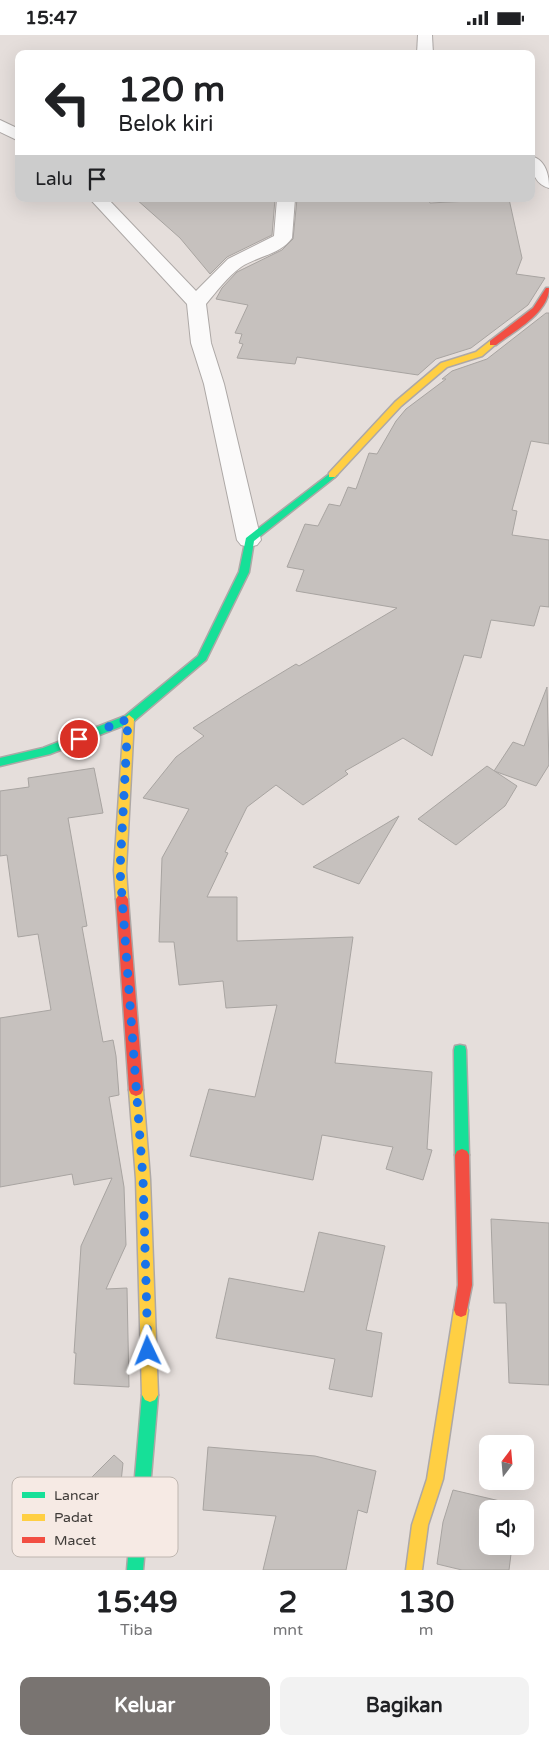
<!DOCTYPE html>
<html lang="id">
<head>
<meta charset="utf-8">
<style>
  body { margin:0; font-family:"Varela Round",sans-serif; background:#f2f2f2; color:#202124; height:100vh; display:flex; flex-direction:column; font-size:19px; white-space:nowrap }
  * { box-sizing:border-box; margin:0 }
  p { font-size:16px; color:#757577 }
  .icon { flex:none; width:28px; height:28px; fill:none; stroke:currentColor; stroke-width:2; stroke-linecap:round; stroke-linejoin:round }
  .map { position:relative; height:1535px; overflow:hidden }
  .panel { display:flex; flex-direction:column; background:#fff; flex:1 }
  .panel>* { flex:none }
  .guide { position:absolute; left:15px; top:15px; width:520px; height:152px; border-radius:10px; box-shadow:0 5px 20px #0002; background:#fff; color:#202124; overflow:hidden }
  .needle { width:32px; rotate:16deg }
  .buttons { position:absolute; left:479px; top:1400px; display:grid; gap:10px }
  .buttons a { display:grid; place-items:center; width:55px; height:55px; border-radius:10px; background:#fff; box-shadow:0 5px 20px #0002; font-size:25px }
  .pin { position:absolute; display:grid; place-items:center; width:42px; height:42px; color:#fff; margin:-21px; border:2px solid #fff; border-radius:50%; box-shadow:0 1px 5px #0007 }
  .me { position:absolute; width:55px; margin:-28px; rotate:358deg; stroke-linejoin:round; filter:drop-shadow(0 0 4px #0008) }
  .turn { display:flex; align-items:center; gap:18px; height:105px; padding:0 20px; font-size:22px }
  .turn .icon { width:65px; height:65px; stroke-width:2.5 }
  .turn b { display:block; font-size:35px; line-height:42px }
  .then { display:flex; align-items:center; height:48px; padding:0 20px; background:#0003; gap:10px; font-size:19px }
  .eta { display:flex; justify-content:space-evenly; align-items:center; height:85px; text-align:center }
  .eta b { font-size:30px; font-weight:700; line-height:35px }
  .primary-button { display:flex; gap:10px; margin-top:auto; padding:10px 20px }
  .primary-button a { flex:1; height:58px; border-radius:10px; background:#797471; color:#fff; font-size:20px; font-weight:700; line-height:58px; text-align:center }
  .primary-button a+a { background:#f2f2f2; color:#202124 }
  .status { display:flex; justify-content:space-between; align-items:center; height:35px; padding:0 25px; background:#fff; direction:ltr }
  .status svg { height:14px; fill:currentColor }
  .map>svg:first-child { display:block }
  .building { fill:#c6c1be; stroke:#a8a4a1 }
  .lines { fill:none; stroke-linecap:round; stroke-linejoin:round }
  .street-casing { stroke:#ada8a6; stroke-width:2 }
  .fast-casing { stroke:#ada8a6; stroke-width:3 }
  .slow-casing { stroke:#ada8a6; stroke-width:3 }
  .jam-casing { stroke:#ada8a6; stroke-width:3 }
  .street { fill:#fbfafa; fill-rule:evenodd }
  .fast { fill:#16e098; fill-rule:evenodd }
  .slow { fill:#ffcf43; fill-rule:evenodd }
  .jam { fill:#f24e42; fill-rule:evenodd }
  .route { stroke:#1a73e8; stroke-width:9; stroke-dasharray:0 16.2 }
  .key { fill:#f6eae4; stroke:#bfb6b0; stroke-width:1 }
  .key-label { font-size:14px; fill:#3f3b38 }
</style>
</head>
<body>
<div class="status"><b>15:47</b><svg viewBox="0 0 49 12"><path d="M0 12V9h3v3zM5 12V6h3v6zM10 12V3h3v9zM15 12V0h3v12zM26 1h20v11H26zM47 4h2v5h-2z"/></svg></div>
<div class="map">
<svg width="549" height="1535" viewBox="0 0 549 1535">
  <rect width="100%" height="100%" fill="#e5dedb"/>
  <g class="building">
    <polygon points="136,164 275,164 272,200 227,222 210,239 180,203"/>
    <polygon points="297,164 428,164 430,168 509,164 522,223 516,239 545,243 528,270 471,313 436,324 418,340 297,322 295,329 237,323 243,309 239,308 242,299 235,298 248,270 216,264 222,253 237,237 282,215 293,204"/>
    <polygon points="546,278 549,278 549,409 531,406 512,475 517,476 512,500 549,505 549,572 540,571 534,591 491,585 481,623 464,620 432,721 403,703 345,736 348,739 303,770 276,750 247,772 225,817 228,818 207,862 237,862 237,906 353,902 335,1028 432,1037 427,1114 432,1115 423,1145 386,1134 393,1112 322,1100 313,1145 190,1121 209,1054 255,1062 277,970 226,973 223,946 179,950 174,907 159,907 162,823 189,774 143,763 176,722 204,701 193,693 243,661 296,629 299,631 397,573 296,556 304,535 287,532 305,489 318,491 329,469 340,471 348,452 356,454 369,418 377,419 396,386 406,374 446,344 442,344 452,336 487,324"/>
    <polygon points="547,652 549,730 536,751 494,736 513,707 524,711"/>
    <polygon points="487,731 517,751 505,771 456,810 418,784"/>
    <polygon points="94,733 103,778 68,783 87,891 82,892 103,1007 113,1005 116,1021 119,1060 109,1062 124,1152 126,1210 106,1254 127,1253 129,1352 74,1349 76,1318 74,1318 81,1211 112,1143 74,1150 72,1139 0,1152 0,983 51,975 38,899 18,902 7,820 0,821 0,756 29,752 28,743"/>
    <polygon points="399,781 359,849 313,832"/>
    <polygon points="491,1184 549,1188 549,1350 509,1348 506,1268 494,1268"/>
    <polygon points="319,1197 385,1211 366,1295 382,1298 372,1362 329,1354 335,1324 216,1303 229,1243 304,1257"/>
    <polygon points="208,1412 315,1421 376,1436 367,1478 358,1475 346,1535 263,1535 276,1481 203,1475"/>
    <polygon points="114,1420 123,1428 119,1466 112,1473 87,1447"/>
    <polygon points="453,1455 517,1470 517,1474 488,1474 488,1511 512,1511 509,1535 462,1535 437,1529 443,1487"/>
  </g>
  <g class="lines">
    <g class="street-casing">
      <g id="street">
        <polygon points="418,0 432,0 433,19 417,19"/>
        <polygon points="0,85 19,94 19,106 0,97"/>
        <path d="M531,121c15,4 18,19 18,32 -15,-4 -18,-18 -18,-32z"/>
        <path d="M90,164h18l88,92 32,-32 46,-23 3,-37h18l-3,39c-12,17 -35,18 -51,29 -14,10 -24,24 -35,37l5,39 13,41 37,156 -4,5 -8,2 -8,-2 -4,-5 -33,-156 -13,-41 -4,-39z"/>
      </g>
    </g>
    <g class="fast-casing">
      <g id="fast">
        <polygon points="332,437 337,440 335,442 254,506 249,537 206,625 133,687 50,719 0,731 0,723 43,713 125,681 198,621 239,537 246,503"/>
        <polygon points="460,1010 465,1011 466,1015 469,1120 467,1124 462,1126 457,1124 455,1120 454,1015 455,1011"/>
        <polygon points="150,1353 155,1355 158,1360 143,1535 127,1535 142,1360 145,1355"/>
      </g>
    </g>
    <g class="slow-casing">
      <g id="slow">
        <polygon points="490,306 497,308 482,321 447,332 401,371 335,442 329,442 329,438 395,367 441,328 476,317"/>
        <polygon points="129,680 134,684 126,835 128,864 126,867 118,867 116,864 114,835 124,684"/>
        <polygon points="136,1049 141,1051 143,1055 150,1144 158,1360 155,1365 150,1367 145,1365 142,1360 136,1144 129,1055 131,1051"/>
        <polygon points="461,1268 466,1270 468,1275 443,1444 428,1490 422,1535 406,1535 412,1490 427,1444 454,1275 456,1270"/>
      </g>
    </g>
    <g class="jam-casing">
      <g id="jam">
        <path d="M546,253h3c0,25 -35,43 -53,57h-6v-4l43,-33z"/>
        <polygon points="122,859 126,861 128,864 143,1055 141,1059 136,1061 131,1059 129,1055 116,864 118,861"/>
        <polygon points="462,1114 467,1116 469,1120 472,1250 466,1280 461,1282 456,1280 454,1275 458,1250 455,1120 457,1116"/>
      </g>
    </g>
    <use href="#street" class="street"/>
    <use href="#fast" class="fast"/>
    <use href="#slow" class="slow"/>
    <use href="#jam" class="jam"/>
  </g>
  <g class="lines">
    <polyline class="route" points="79,704 128,684 120,835 143,1144 148,1316"/>
  </g>
  <rect x="12" y="1442" width="166" height="80" rx="8" class="key"/>
  <rect x="22" y="1457" width="23" height="6" fill="#16e098"/>
  <rect x="22" y="1479" width="23" height="7" fill="#ffcf43"/>
  <rect x="22" y="1502" width="23" height="6" fill="#f24e42"/>
  <g class="key-label">
    <text x="54" y="1465">Lancar</text>
    <text x="54" y="1487">Padat</text>
    <text x="54" y="1510">Macet</text>
  </g>
</svg>
<div class="buttons">
<a><svg class="needle" viewBox="-14 -14 28 28"><path d="M0-13l5 13h-10z" fill="#e53935"/><path d="M0 13l5-13h-10z" fill="#757577"/></svg></a>
<a><svg class="icon" aria-label="sound" viewBox="0 0 24 24"><path d="M4 9h4l5-4v14l-5-4H4zM17 9q2 3 0 6"/></svg></a>
</div>
<div class="pin" style="left:79px;top:704px;background:#d93025"><svg class="icon" aria-label="arrive" viewBox="0 0 24 24"><path d="M6 21V4h12l-3 4 3 4H6"/></svg></div>
<svg class="me" style="left:148px;top:1316px" viewBox="-20 -20 40 40"><path d="M0-17L14 15 0 8-14 15z" fill="#1a73e8" stroke="#fff" stroke-width="4"/></svg>
<div class="guide">
<div class="turn"><svg class="icon" aria-label="left" viewBox="0 0 24 24"><path d="M17 20v-9H6M10 6l-5 5 5 5"/></svg><div><b>120 m</b>Belok kiri</div></div>
<div class="then">Lalu<svg class="icon" aria-label="arrive" viewBox="0 0 24 24"><path d="M6 21V4h12l-3 4 3 4H6"/></svg></div>
</div>
</div>
<section class="panel">
<div class="eta">
<div><b>15:49</b><p>Tiba</p></div>
<div><b>2</b><p>mnt</p></div>
<div><b>130</b><p>m</p></div>
</div>
<div class="primary-button"><a>Keluar</a><a>Bagikan</a></div>
</section>
</body>
</html>
